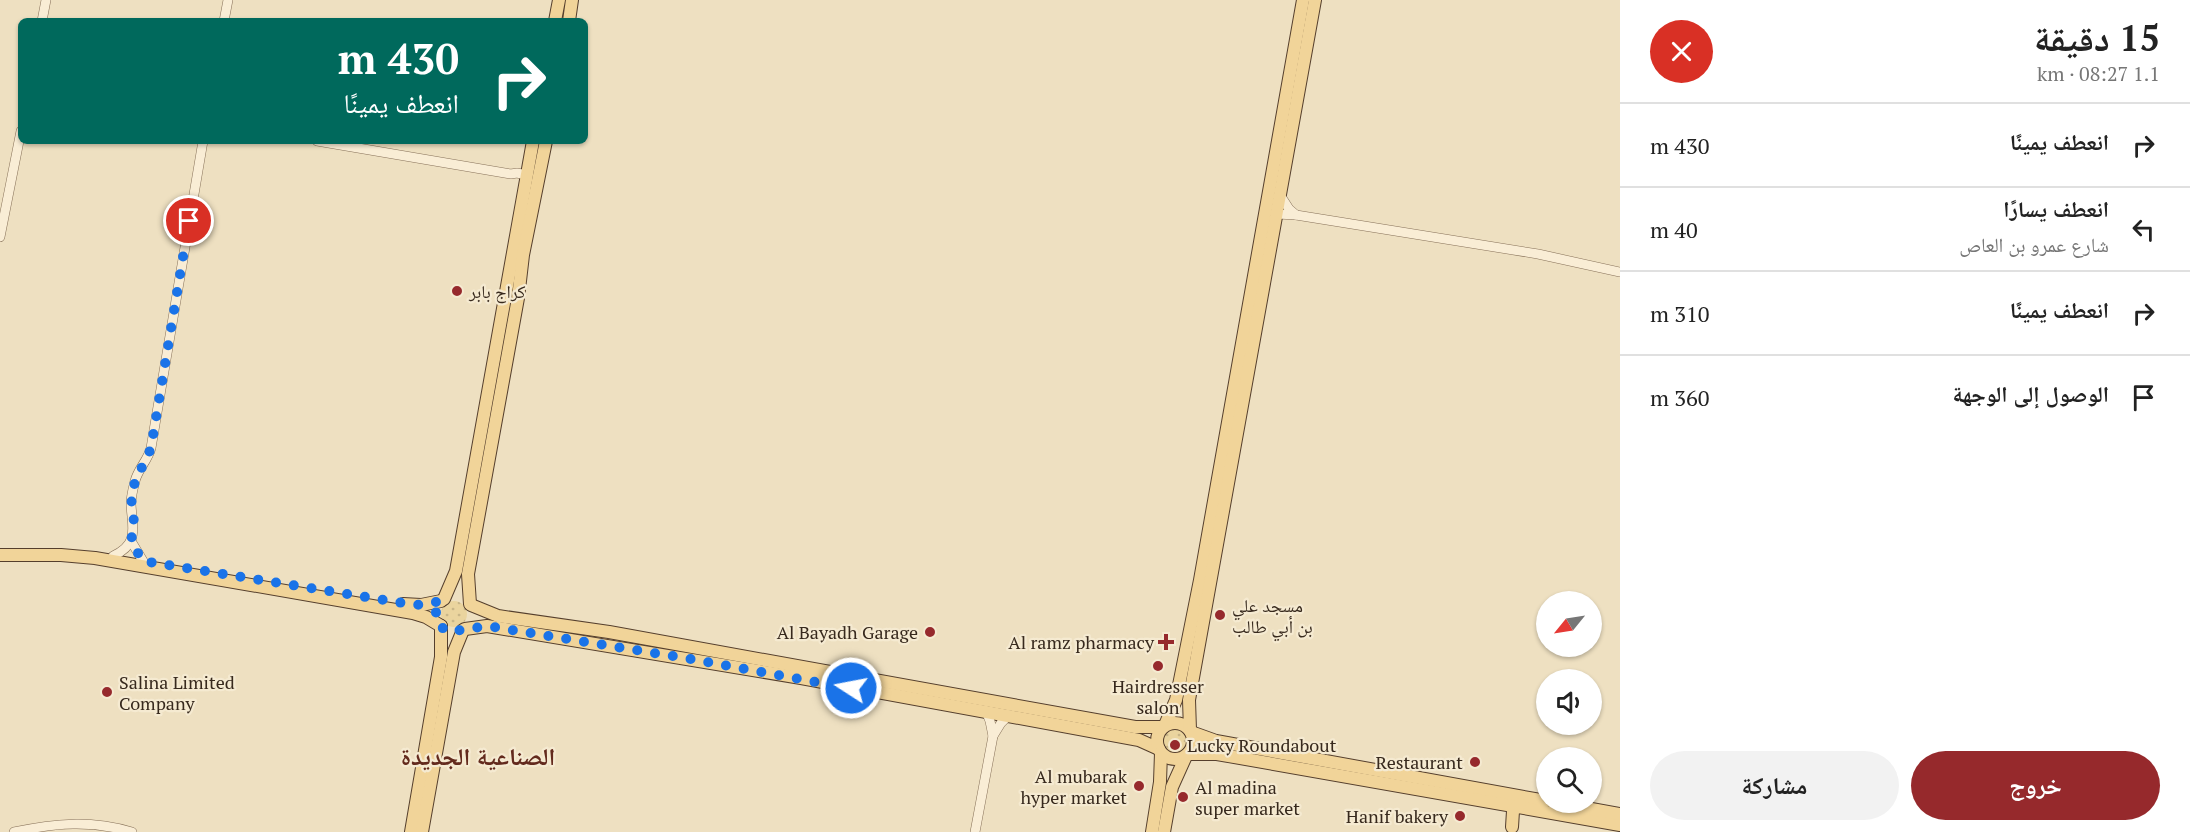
<!DOCTYPE html>
<html lang="ar">
<head>
<meta charset="utf-8">
<style>
  body { margin:0; font-family:"PT Serif","Noto Naskh Arabic",serif; background:#f2f2f2; color:#222; direction:rtl; height:100vh; display:flex; flex-direction:column; font-size:22px; white-space:nowrap }
  * { box-sizing:border-box; margin:0 }
  p { font-size:20px; color:#767676 }
  .icon { flex:none; width:33px; height:33px; fill:none; stroke:currentColor; stroke-width:2; stroke-linecap:round; stroke-linejoin:round }
  .map { position:relative; flex:1; overflow:hidden; direction:ltr }
  .drawer { display:flex; flex-direction:column; background:#fff; width:570px }
  .drawer>* { flex:none }
  .top-card { position:absolute; left:18px; top:18px; width:570px; height:126px; border-radius:9px; box-shadow:0 2px 4px #0004; direction:rtl; background:#00695c; color:#fff; overflow:hidden }
  .needle { width:39px; rotate:240deg }
  .tools { position:absolute; left:1536px; top:591px; display:grid; gap:12px }
  .tools a { display:grid; place-items:center; width:66px; height:66px; border-radius:50%; background:#fff; box-shadow:0 2px 4px #0004; font-size:30px }
  .pin { position:absolute; display:grid; place-items:center; width:51px; height:51px; color:#fff; margin:-26px; border:3px solid #fff; border-radius:50%; box-shadow:0 2px 6px #0007 }
  .me { position:absolute; width:66px; margin:-33px; rotate:281deg; stroke-linejoin:round; filter:drop-shadow(0 0 4px #0008) }
  .turn { display:flex; align-items:center; gap:21px; height:126px; padding:0 30px; font-size:27px }
  .turn .icon { width:78px; height:78px; stroke-width:2.5 }
  .turn b { display:block; font-size:42px; line-height:51px }
  .round { display:grid; place-items:center; flex:none; width:63px; height:63px; border-radius:32px; background:#f2f2f2 }
  .headline { display:flex; align-items:center; justify-content:space-between; height:102px; padding:0 30px }
  h1 { font-size:36px; font-weight:700; line-height:45px }
  .button { display:flex; gap:12px; margin-top:auto; padding:12px 30px }
  .button a { flex:1; height:69px; border-radius:36px; background:#96292c; color:#fff; font-size:24px; font-weight:700; line-height:69px; text-align:center }
  .button a+a { background:#f2f2f2; color:#222 }
  ul { padding:0; list-style:none }
  li { display:flex; align-items:center; gap:18px; height:84px; padding:0 30px; border-top:2px solid #e0e0e0 }
  li div { flex:1 }
  li b { display:block; font-size:22px }
  li em { font-style:normal }
  main { display:flex; flex:1; min-height:0 }
  .map>svg:first-child { display:block }
  .sand { fill:url(#sand-dots) }
  .lines { fill:none; stroke-linecap:round; stroke-linejoin:round }
  .minor-casing { stroke:#877159; stroke-width:10 }
  .major-casing { stroke:#553f2d; stroke-width:14 }
  .minor { stroke:#f9edd5; stroke-width:9 }
  .major { stroke:#f1d499; stroke-width:12 }
  .route { stroke:#1a73e8; stroke-width:10; stroke-dasharray:0 18 }
  .poi-dot { fill:#96292c; stroke:#f5ead1; stroke-width:2 }
  .labels { text-anchor:middle; dominant-baseline:central; stroke-width:4.5; stroke-linejoin:round; paint-order:stroke }
  .poi-label { font-size:18px; fill:#37291d; stroke:#f5ead1; text-anchor:start }
  .district-label { font-size:24px; font-weight:bold; fill:#632a1d; stroke:#f5ead1 }
</style>
</head>
<body>
<main>
<section class="drawer">
<div class="headline"><div><h1>15 دقيقة</h1><p>1.1 km · 08:27</p></div><a class="round" style="background:#d93025;color:#fff"><svg class="icon" aria-label="close" viewBox="0 0 24 24"><path d="M6 6l12 12M18 6L6 18"/></svg></a></div>
<ul>
<li><svg class="icon" aria-label="right" viewBox="0 0 24 24"><path d="M7 20v-9h11M14 6l5 5-5 5"/></svg><div><b>انعطف يمينًا</b></div><em>430 m</em></li>
<li><svg class="icon" aria-label="left" viewBox="0 0 24 24"><path d="M17 20v-9H6M10 6l-5 5 5 5"/></svg><div><b>انعطف يسارًا</b><p>شارع عمرو بن العاص</p></div><em>40 m</em></li>
<li><svg class="icon" aria-label="right" viewBox="0 0 24 24"><path d="M7 20v-9h11M14 6l5 5-5 5"/></svg><div><b>انعطف يمينًا</b></div><em>310 m</em></li>
<li><svg class="icon" aria-label="arrive" viewBox="0 0 24 24"><path d="M6 21V4h12l-3 4 3 4H6"/></svg><div><b>الوصول إلى الوجهة</b></div><em>360 m</em></li>
</ul>
<div class="button"><a>خروج</a><a>مشاركة</a></div>
</section>
<div class="map">
<svg width="1620" height="832" viewBox="0 0 1620 832">
  <defs>
    <pattern id="sand-dots" width="8" height="8" patternUnits="userSpaceOnUse" patternTransform="scale(1.5)"><rect width="8" height="8" fill="#ead49e"/><path d="M2 2h.1M6 6h.1" fill="none" stroke="#c9b688" stroke-width="1.8" stroke-linecap="round"/></pattern>
  </defs>
  <rect width="100%" height="100%" fill="#eee0c1"/>
  <g class="sand">
    <circle cx="454" cy="614" r="13"/>
    <circle cx="1175" cy="742" r="15"/>
  </g>
  <g class="lines">
    <g class="minor-casing">
      <g id="minor">
        <polyline points="42,21 46,0"/>
        <polyline points="224,21 228,0"/>
        <polyline points="317,141 511,174 517,173 526,175"/>
        <polyline points="1280,195 1289,209 1296,215"/>
        <polyline points="1277,214 1296,215 1538,254 1620,272"/>
        <polyline points="0,237 21,131"/>
        <polyline points="131,541 143,561"/>
        <path d="M113,556c27,-12 19,-29 18,-52 0,-8 2,-15 4,-23 3,-12 13,-21 16,-33l52,-307"/>
        <polyline points="986,711 990,721 993,736"/>
        <path d="M14,832c41,-9 77,-12 118,0"/>
        <polyline points="975,832 993,736 1001,723 1009,715"/>
      </g>
    </g>
    <g class="major-casing">
      <g id="major">
        <polyline points="555,21 559,0"/>
        <polyline points="569,21 572,0"/>
        <polyline points="0,555 61,555 95,558 413,613 426,617 441,626"/>
        <polyline points="444,599 456,571 533,141"/>
        <polyline points="403,604 421,605 441,601"/>
        <polyline points="470,604 468,574 518,298 523,255 546,141"/>
        <polyline points="471,605 498,616 609,632 1135,727 1163,727"/>
        <polyline points="465,629 487,626 801,678 1139,740 1159,749"/>
        <circle cx="1175" cy="741" r="18"/>
        <polyline points="1165,725 1176,700 1200,580 1303,0"/>
        <polyline points="1190,730 1189,700 1315,0"/>
        <polyline points="1191,732 1216,741 1546,801"/>
        <polyline points="1188,754 1217,754 1620,825"/>
        <polyline points="1553,802 1620,814"/>
        <polyline points="1512,827 1513,811 1520,804"/>
        <polyline points="411,832 441,657 441,626"/>
        <polyline points="422,832 454,652 463,630"/>
        <polyline points="1152,832 1160,782 1161,753"/>
        <polyline points="1164,832 1172,787 1186,756"/>
      </g>
    </g>
    <use href="#minor" class="minor"/>
    <use href="#major" class="major"/>
  </g>
  <g class="lines">
    <polyline class="route" points="189,221 151,448 146,460 136,478 131,497 134,522 131,542 143,561 409,604 422,605 441,601 436,609 436,618 441,627 449,632 487,626 691,659 853,689 851,688"/>
  </g>
  <g class="poi-dot">
    <circle cx="457" cy="291" r="6"/>
    <circle cx="1220" cy="615" r="6"/>
    <circle cx="930" cy="632" r="6"/>
    <path d="M1163 633h6v6h6v6h-6v6h-6v-6h-6v-6h6z"/>
    <circle cx="1158" cy="666" r="6"/>
    <circle cx="107" cy="692" r="6"/>
    <circle cx="1175" cy="745" r="6"/>
    <circle cx="1475" cy="762" r="6"/>
    <circle cx="1139" cy="786" r="6"/>
    <circle cx="1183" cy="797" r="6"/>
    <circle cx="1460" cy="816" r="6"/>
  </g>
  <g class="labels">
    <g class="poi-label">
      <text x="469" y="291">كراج بابر</text>
      <text x="1232" y="605">مسجد علي<tspan x="1232" dy="21">بن أبي طالب</tspan></text>
      <text x="918" y="632" text-anchor="end">Al Bayadh Garage</text>
      <text x="1154" y="642" text-anchor="end">Al ramz pharmacy</text>
      <text x="119" y="682">Salina Limited<tspan x="119" dy="21">Company</tspan></text>
      <text x="1158" y="686" text-anchor="middle">Hairdresser<tspan x="1158" dy="21">salon</tspan></text>
      <text x="1187" y="745">Lucky Roundabout</text>
      <text x="1463" y="762" text-anchor="end">Restaurant</text>
      <text x="1127" y="776" text-anchor="end">Al mubarak<tspan x="1127" dy="21">hyper market</tspan></text>
      <text x="1195" y="787">Al madina<tspan x="1195" dy="21">super market</tspan></text>
      <text x="1448" y="816" text-anchor="end">Hanif bakery</text>
    </g>
    <g class="district-label">
      <text x="478" y="756">الصناعية الجديدة</text>
    </g>
  </g>
</svg>
<div class="tools">
<a><svg class="needle" viewBox="-14 -14 28 28"><path d="M0-13l5 13h-10z" fill="#e53935"/><path d="M0 13l5-13h-10z" fill="#767676"/></svg></a>
<a><svg class="icon" aria-label="sound" viewBox="0 0 24 24"><path d="M4 9h4l5-4v14l-5-4H4zM17 9q2 3 0 6"/></svg></a>
<a><svg class="icon" aria-label="search" viewBox="0 0 24 24"><circle cx="10" cy="10" r="6"/><path d="M15 15l6 6"/></svg></a>
</div>
<div class="pin" style="left:189px;top:221px;background:#d93025"><svg class="icon" aria-label="arrive" viewBox="0 0 24 24"><path d="M6 21V4h12l-3 4 3 4H6"/></svg></div>
<svg class="me" style="left:851px;top:688px" viewBox="-20 -20 40 40"><circle r="17" fill="#1a73e8" stroke="#fff" stroke-width="3"/><path d="M0-11L8 9 0 5-8 9z" fill="#fff"/></svg>
<div class="top-card">
<div class="turn"><svg class="icon" aria-label="right" viewBox="0 0 24 24"><path d="M7 20v-9h11M14 6l5 5-5 5"/></svg><div><b>430 m</b>انعطف يمينًا</div></div>
</div>
</div>
</main>
</body>
</html>
